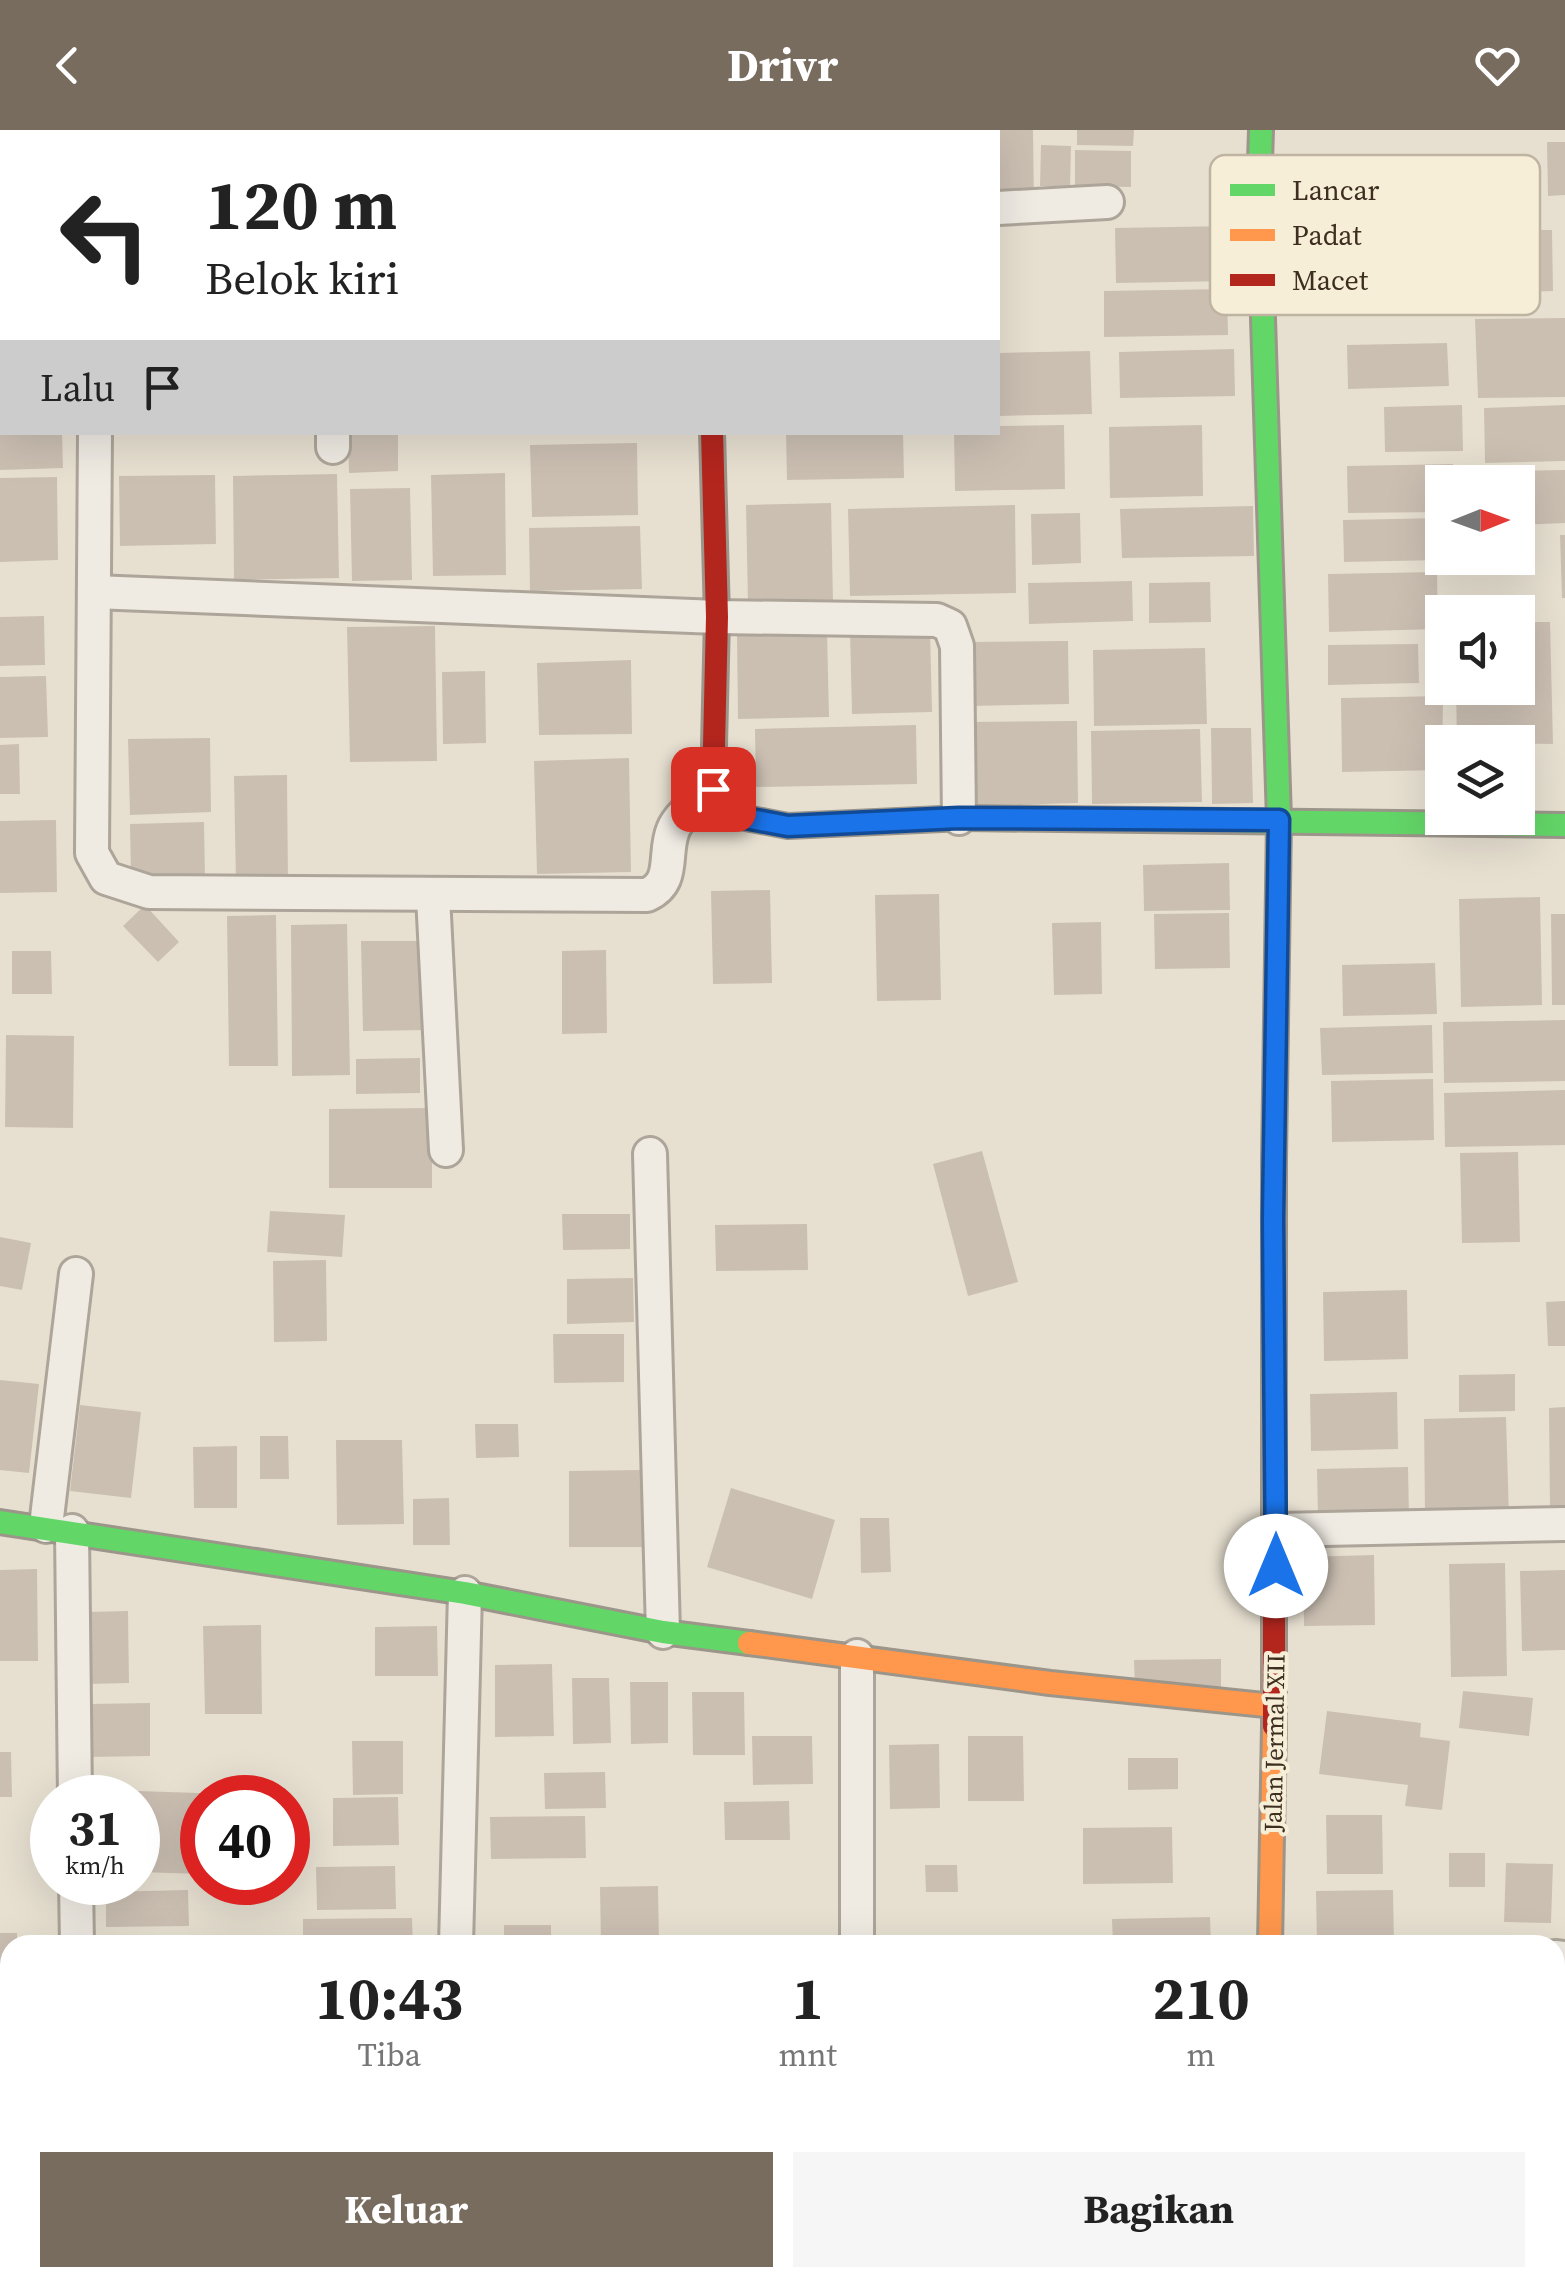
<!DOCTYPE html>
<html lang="id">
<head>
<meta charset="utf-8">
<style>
  body { margin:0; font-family:"Source Serif 4",serif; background:#f6f6f6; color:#222; height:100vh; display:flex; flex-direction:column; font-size:38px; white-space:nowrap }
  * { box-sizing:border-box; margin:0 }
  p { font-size:32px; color:#767676 }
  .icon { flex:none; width:55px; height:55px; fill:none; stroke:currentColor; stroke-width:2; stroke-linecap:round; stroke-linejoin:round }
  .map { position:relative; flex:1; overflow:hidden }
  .details { position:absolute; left:0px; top:1805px; width:1565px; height:352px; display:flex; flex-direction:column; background:#fff; border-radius:30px 30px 0 0; box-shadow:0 10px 40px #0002 }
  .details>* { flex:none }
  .hud { position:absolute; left:0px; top:0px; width:1000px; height:305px; box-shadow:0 10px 40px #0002; background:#fff; color:#222; overflow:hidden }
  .needle { width:65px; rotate:89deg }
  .tools { position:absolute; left:1425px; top:335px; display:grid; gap:20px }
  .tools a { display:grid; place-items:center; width:110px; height:110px; border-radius:0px; background:#fff; box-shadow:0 10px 40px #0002; font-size:50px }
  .speed { position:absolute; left:30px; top:1645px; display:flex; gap:20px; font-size:50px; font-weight:700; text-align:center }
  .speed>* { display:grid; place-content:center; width:130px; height:130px; border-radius:50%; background:#fff; box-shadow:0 10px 40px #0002; line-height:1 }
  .speed small { font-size:25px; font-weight:400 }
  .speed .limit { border:15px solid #d22; background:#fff; color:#111 }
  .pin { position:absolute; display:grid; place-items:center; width:85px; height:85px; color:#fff; margin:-42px; border-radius:20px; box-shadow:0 5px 15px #0006 }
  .me { position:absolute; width:110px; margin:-55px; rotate:0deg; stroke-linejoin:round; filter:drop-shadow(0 0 8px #0008) }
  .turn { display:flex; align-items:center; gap:35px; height:210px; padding:0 40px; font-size:45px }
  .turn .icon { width:130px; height:130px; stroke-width:2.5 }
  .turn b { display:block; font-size:70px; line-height:85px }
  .then { display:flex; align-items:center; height:95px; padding:0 40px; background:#0003; gap:20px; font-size:38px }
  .eta { display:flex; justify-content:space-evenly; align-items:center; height:170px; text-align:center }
  .eta b { font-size:60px; font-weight:700; line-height:70px }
  .cta { display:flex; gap:20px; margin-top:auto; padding:20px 40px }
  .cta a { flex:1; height:115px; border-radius:0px; background:#786c5e; color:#fff; font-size:40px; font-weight:700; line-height:115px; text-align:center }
  .cta a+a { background:#f6f6f6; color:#222 }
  header { display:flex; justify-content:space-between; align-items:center; height:130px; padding:0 40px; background:#786c5e; color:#fff; font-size:45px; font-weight:700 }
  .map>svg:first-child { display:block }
  .building { fill:#cbbfb2 }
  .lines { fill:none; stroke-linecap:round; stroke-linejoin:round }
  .street-casing { stroke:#ada599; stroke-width:38 }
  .fast-casing { stroke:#9c958a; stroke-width:28 }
  .slow-casing { stroke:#9c958a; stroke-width:28 }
  .jam-casing { stroke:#9c958a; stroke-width:28 }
  .street { stroke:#efebe3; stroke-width:32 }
  .fast { stroke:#63d668; stroke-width:22 }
  .slow { stroke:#ff974d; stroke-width:22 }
  .jam { stroke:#b3261e; stroke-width:22 }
  .route-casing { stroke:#114b97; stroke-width:25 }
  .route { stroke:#1a73e8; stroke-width:18 }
  .labels { text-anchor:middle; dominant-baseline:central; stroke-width:8; stroke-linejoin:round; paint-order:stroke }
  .street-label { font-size:25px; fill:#3d2e20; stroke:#f7eed8 }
  .key { fill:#f7eed8; stroke:#bfb4a1; stroke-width:2.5 }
  .key-label { font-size:28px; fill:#3d2e20 }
</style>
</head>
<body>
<header><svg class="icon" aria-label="back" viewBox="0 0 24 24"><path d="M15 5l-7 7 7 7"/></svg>Drivr<svg class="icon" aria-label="heart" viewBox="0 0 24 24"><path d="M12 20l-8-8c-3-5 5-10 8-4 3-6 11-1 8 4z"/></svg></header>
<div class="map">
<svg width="1565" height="2156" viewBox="0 0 1565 2156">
  <rect width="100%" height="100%" fill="#e7e0d1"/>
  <g class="building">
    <polygon points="998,0 1033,0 1034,75 998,75"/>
    <polygon points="1077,0 1134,0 1133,16 1077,15"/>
    <polygon points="1547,12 1565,12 1565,65 1548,66"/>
    <polygon points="1041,15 1071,16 1070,57 1040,56"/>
    <polygon points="1075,20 1131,21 1131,57 1075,56"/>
    <polygon points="1230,96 1231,151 1116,153 1115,98"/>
    <polygon points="1552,100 1553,161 1474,164 1473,101"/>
    <polygon points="1227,159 1228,205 1104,207 1104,161"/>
    <polygon points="1565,188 1565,267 1478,268 1475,189"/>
    <polygon points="1447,213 1449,256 1348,259 1347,215"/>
    <polygon points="1234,219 1235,266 1120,268 1119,222"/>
    <polygon points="1090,221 1092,284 998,286 998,223"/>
    <polygon points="1462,275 1463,321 1385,322 1384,277"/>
    <polygon points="1565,275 1565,331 1485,333 1484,278"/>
    <polygon points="1064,295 1065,359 955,361 954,302 998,302 998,296"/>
    <polygon points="1202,295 1203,366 1110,368 1109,297"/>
    <polygon points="0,302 62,302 63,338 0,340"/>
    <polygon points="348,302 398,302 398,341 349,343"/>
    <polygon points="786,302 903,302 904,348 787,350"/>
    <polygon points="637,313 638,385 532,387 530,315"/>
    <polygon points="1453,334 1453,352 1442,352 1442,382 1348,383 1347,336"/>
    <polygon points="1565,340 1565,393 1518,395 1518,352 1505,352 1505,341"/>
    <polygon points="505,343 506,445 433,446 431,345"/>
    <polygon points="337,344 339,448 234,450 233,346"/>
    <polygon points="215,345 216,414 120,416 119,346"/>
    <polygon points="57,347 58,430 0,432 0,348"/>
    <polygon points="410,358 412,450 352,451 350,359"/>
    <polygon points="831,373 833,471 748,473 746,375"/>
    <polygon points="1015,375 1016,463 850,466 848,379"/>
    <polygon points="1253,376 1254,426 1122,428 1120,379"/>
    <polygon points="1080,383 1081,433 1032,435 1031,384"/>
    <polygon points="1442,388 1442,430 1344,432 1343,390"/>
    <polygon points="640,396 642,459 530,461 529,398"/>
    <polygon points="1560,405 1565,405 1565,468 1562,468"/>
    <polygon points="1437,442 1438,499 1329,502 1328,444"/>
    <polygon points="1132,451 1133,491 1029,494 1028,453"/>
    <polygon points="1210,452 1211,492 1149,493 1149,453"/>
    <polygon points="44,486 45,535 0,536 0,487"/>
    <polygon points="1518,492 1550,492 1553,614 1457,612 1456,558 1518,558"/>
    <polygon points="435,496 437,631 350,632 347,497"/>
    <polygon points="930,499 932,582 852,584 850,501"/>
    <polygon points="827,500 829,587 738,589 737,503"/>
    <polygon points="1068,511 1069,574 968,576 967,512"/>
    <polygon points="1418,514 1419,553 1328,555 1328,515"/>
    <polygon points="1205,518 1207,594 1094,596 1093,520"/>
    <polygon points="631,530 632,604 539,605 537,533"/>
    <polygon points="485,541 486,613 443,614 442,542"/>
    <polygon points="46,546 48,607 0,608 0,547"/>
    <polygon points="1443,566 1442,640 1342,642 1341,568"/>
    <polygon points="1077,591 1078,673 969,676 968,592"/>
    <polygon points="916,595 917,654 756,657 755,599"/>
    <polygon points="1211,598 1251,598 1253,673 1212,674"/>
    <polygon points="1200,599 1202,672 1092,674 1091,601"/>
    <polygon points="210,608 211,682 130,685 128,609"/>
    <polygon points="19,614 20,664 0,664 0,615"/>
    <polygon points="629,628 631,742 537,744 534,631"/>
    <polygon points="287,645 288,754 236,755 234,646"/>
    <polygon points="56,690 57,762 0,763 0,691"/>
    <polygon points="204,692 205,747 131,748 130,694"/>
    <polygon points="1229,733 1230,780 1144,781 1143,735"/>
    <polygon points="770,760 772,853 713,854 711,761"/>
    <polygon points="939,764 941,870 877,871 875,765"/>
    <polygon points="1540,767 1542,875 1461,877 1459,769"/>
    <polygon points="145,775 179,812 158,832 123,796"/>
    <polygon points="1229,783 1230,838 1155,839 1154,784"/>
    <polygon points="1551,784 1565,784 1565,875 1552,875"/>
    <polygon points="276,785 278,936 229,936 227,786"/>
    <polygon points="1101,792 1102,864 1054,865 1052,793"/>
    <polygon points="347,794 350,945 292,946 291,795"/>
    <polygon points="361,811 425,811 426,900 363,901"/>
    <polygon points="606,820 607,903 562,904 562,821"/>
    <polygon points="12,821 51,821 52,864 12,864"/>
    <polygon points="1435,833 1437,884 1343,886 1342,835"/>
    <polygon points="1565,890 1565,951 1444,953 1443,892"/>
    <polygon points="1432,895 1433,943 1322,945 1320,898"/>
    <polygon points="6,905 74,906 73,998 5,997"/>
    <polygon points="420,928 420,963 356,964 356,929"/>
    <polygon points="1433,949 1434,1010 1332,1012 1331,951"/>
    <polygon points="1565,960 1565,1015 1445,1017 1444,963"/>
    <polygon points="432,978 432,1058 329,1058 329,979"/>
    <polygon points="982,1021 1018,1152 968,1166 933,1034"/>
    <polygon points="1518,1022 1520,1112 1462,1113 1460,1023"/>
    <polygon points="270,1081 345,1085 342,1127 267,1122"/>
    <polygon points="562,1084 630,1084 630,1119 563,1120"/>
    <polygon points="807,1094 808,1140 716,1141 715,1095"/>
    <polygon points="0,1107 31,1113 22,1160 0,1156"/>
    <polygon points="326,1130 327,1211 274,1212 273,1131"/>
    <polygon points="633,1148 634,1192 567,1194 567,1149"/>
    <polygon points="1407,1160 1408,1229 1324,1231 1323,1162"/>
    <polygon points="1565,1171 1565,1216 1548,1216 1546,1172"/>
    <polygon points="553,1204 624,1204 624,1252 554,1253"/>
    <polygon points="1515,1244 1515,1281 1459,1282 1459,1245"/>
    <polygon points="0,1250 39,1254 29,1343 0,1340"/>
    <polygon points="1397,1262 1398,1319 1311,1321 1310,1264"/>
    <polygon points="80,1275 141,1282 131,1368 70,1361"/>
    <polygon points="1565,1277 1565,1381 1550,1381 1549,1278"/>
    <polygon points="1506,1287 1509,1387 1425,1388 1424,1289"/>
    <polygon points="475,1294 518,1294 519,1327 476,1328"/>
    <polygon points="260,1306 288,1306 289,1349 260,1349"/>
    <polygon points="336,1310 402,1310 404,1394 337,1395"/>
    <polygon points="237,1316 237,1378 194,1378 193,1317"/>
    <polygon points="1408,1337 1409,1386 1318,1388 1317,1339"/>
    <polygon points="641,1340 642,1417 569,1417 569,1341"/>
    <polygon points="731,1358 835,1390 812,1469 707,1437"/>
    <polygon points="449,1368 450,1415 413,1415 413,1369"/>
    <polygon points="860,1388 889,1388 891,1442 861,1443"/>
    <polygon points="1374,1425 1375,1495 1304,1496 1303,1427"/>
    <polygon points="1505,1433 1507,1546 1451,1547 1449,1434"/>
    <polygon points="37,1439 38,1531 0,1531 0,1440"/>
    <polygon points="1565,1440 1565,1520 1522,1521 1520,1441"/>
    <polygon points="128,1481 129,1553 87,1554 86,1482"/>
    <polygon points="261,1495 262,1584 205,1584 203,1496"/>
    <polygon points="437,1496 438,1546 375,1546 375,1497"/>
    <polygon points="1221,1529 1221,1557 1135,1558 1134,1530"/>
    <polygon points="552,1534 554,1606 495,1607 495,1535"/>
    <polygon points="572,1548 609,1548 611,1613 573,1614"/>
    <polygon points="630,1552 668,1552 668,1613 631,1614"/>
    <polygon points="1463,1561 1533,1568 1529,1606 1459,1598"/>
    <polygon points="692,1562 744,1562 745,1625 693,1625"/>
    <polygon points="150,1573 150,1626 88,1627 88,1574"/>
    <polygon points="1327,1581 1421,1593 1420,1607 1450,1611 1442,1680 1405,1676 1408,1655 1319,1644"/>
    <polygon points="752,1606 812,1606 813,1654 753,1655"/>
    <polygon points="968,1606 1023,1606 1024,1671 968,1671"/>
    <polygon points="352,1611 403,1611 403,1664 353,1665"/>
    <polygon points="939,1614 940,1678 890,1679 889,1615"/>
    <polygon points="0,1622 11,1622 12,1667 0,1667"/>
    <polygon points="1128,1628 1178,1628 1178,1659 1128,1660"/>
    <polygon points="605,1642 606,1678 545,1679 544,1643"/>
    <polygon points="108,1660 228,1664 228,1668 202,1668 202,1744 138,1742 138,1668 108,1668"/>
    <polygon points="398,1667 399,1715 333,1716 333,1668"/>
    <polygon points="789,1671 790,1710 725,1710 724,1672"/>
    <polygon points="1326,1685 1382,1685 1383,1744 1327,1744"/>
    <polygon points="585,1686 586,1728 491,1729 490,1687"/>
    <polygon points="1172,1697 1173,1753 1083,1754 1083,1698"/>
    <rect x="1449" y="1723" width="36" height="34"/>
    <polygon points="1506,1733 1553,1734 1551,1793 1504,1792"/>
    <polygon points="925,1735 957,1735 958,1762 926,1762"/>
    <polygon points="395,1736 396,1779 317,1780 316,1737"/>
    <polygon points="658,1756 659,1815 601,1815 600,1757"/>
    <polygon points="188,1760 189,1796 106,1797 106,1762"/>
    <polygon points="1393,1760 1394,1815 1317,1815 1316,1761"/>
    <polygon points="1210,1787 1211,1815 1113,1815 1112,1789"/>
    <polygon points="412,1788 413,1815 303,1815 303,1789"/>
    <rect x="504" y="1795" width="47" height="20"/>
    <polygon points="0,1803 17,1803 17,1815 10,1815 10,1843 0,1843"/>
    <polygon points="1555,1857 1565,1857 1565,1925 1555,1926"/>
    <rect x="0" y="1927" width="10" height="36"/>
    <polygon points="10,2045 10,2074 0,2075 0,2046"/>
    <polygon points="0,2123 10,2123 10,2148 26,2148 26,2156 0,2156"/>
    <rect x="108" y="2148" width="33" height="8"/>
    <rect x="148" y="2148" width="26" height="8"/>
    <polygon points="735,2148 805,2148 804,2155 735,2150"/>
    <polygon points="911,2148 1007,2148 1007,2156 912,2156"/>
    <rect x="1097" y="2148" width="93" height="8"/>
    <rect x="1329" y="2148" width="66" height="8"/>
  </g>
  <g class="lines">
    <g class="street-casing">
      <g id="street">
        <polyline points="98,2 98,0"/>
        <polyline points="708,2 708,0"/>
        <polyline points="0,64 2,64"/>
        <polyline points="998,78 1107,72"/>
        <path d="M95,302l-3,421 14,25 43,14 498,3c29,-13 16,-41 26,-65 6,-16 27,-29 40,-41"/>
        <polyline points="333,302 333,317"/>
        <polyline points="94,462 717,487 937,490 950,496 957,516 959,688"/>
        <polyline points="433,766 446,1020"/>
        <polyline points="650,1024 663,1502"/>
        <polyline points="46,1396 76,1144"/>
        <polyline points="1277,1400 1565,1394"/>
        <polyline points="72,1401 75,1668"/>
        <polyline points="76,1752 77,1815"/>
        <polyline points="456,1815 465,1463"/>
        <polyline points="857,1815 857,1526"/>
        <polyline points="1555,1827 1565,1828"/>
        <polyline points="1443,2148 1443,2156"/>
        <polyline points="80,2156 80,2148"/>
        <polyline points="448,2156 449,2148"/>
        <polyline points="856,2156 856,2148"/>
        <polyline points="1265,2156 1266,2148"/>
      </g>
    </g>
    <g class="fast-casing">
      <g id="fast">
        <polyline points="1261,0 1259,63 1279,690 1274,1029"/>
        <polyline points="964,688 1565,695"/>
        <polyline points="0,1392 465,1463 663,1502 749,1513"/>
      </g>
    </g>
    <g class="slow-casing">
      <g id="slow">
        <polyline points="749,1513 1050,1553 1274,1576"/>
        <polyline points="1270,1815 1274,1596"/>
      </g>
    </g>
    <g class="jam-casing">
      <g id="jam">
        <polyline points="712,302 717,487 713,659 735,686 788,696 964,688"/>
        <polyline points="1274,1029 1274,1596"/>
      </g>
    </g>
    <use href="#street" class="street"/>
    <use href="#fast" class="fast"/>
    <use href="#slow" class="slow"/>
    <use href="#jam" class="jam"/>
  </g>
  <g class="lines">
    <g class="route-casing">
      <polyline id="route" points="713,659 735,686 788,696 959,688 1279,690 1273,1089 1276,1436"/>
    </g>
    <use href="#route" class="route"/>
  </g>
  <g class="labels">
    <g class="street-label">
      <text transform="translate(1274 1613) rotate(-89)">Jalan Jermal XII</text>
    </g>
  </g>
  <rect x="1210" y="25" width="330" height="160" rx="15" class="key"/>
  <rect x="1230" y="54" width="45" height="12" fill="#63d668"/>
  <rect x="1230" y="99" width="45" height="12" fill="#ff974d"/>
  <rect x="1230" y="144" width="45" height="12" fill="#b3261e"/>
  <g class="key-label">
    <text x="1292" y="70">Lancar</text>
    <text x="1292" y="115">Padat</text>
    <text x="1292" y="160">Macet</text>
  </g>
</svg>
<div class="tools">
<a><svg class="needle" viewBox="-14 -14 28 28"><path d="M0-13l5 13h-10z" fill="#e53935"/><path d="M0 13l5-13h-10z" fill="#767676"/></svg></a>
<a><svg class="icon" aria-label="sound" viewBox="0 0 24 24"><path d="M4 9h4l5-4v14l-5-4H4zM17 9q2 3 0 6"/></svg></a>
<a><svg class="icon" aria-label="layers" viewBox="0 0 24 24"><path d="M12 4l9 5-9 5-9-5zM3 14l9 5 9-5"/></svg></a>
</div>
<div class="speed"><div>31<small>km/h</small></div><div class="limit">40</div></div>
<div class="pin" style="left:713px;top:659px;background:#d93025"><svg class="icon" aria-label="arrive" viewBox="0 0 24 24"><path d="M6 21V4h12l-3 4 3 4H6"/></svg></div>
<svg class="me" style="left:1276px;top:1436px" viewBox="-20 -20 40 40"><circle r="19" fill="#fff"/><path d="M0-13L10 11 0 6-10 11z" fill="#1a73e8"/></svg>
<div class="hud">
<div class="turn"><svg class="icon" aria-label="left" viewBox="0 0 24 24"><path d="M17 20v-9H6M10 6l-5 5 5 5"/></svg><div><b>120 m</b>Belok kiri</div></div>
<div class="then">Lalu<svg class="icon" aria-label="arrive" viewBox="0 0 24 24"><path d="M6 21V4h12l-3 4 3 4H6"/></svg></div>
</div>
<section class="details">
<div class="eta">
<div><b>10:43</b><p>Tiba</p></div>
<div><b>1</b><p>mnt</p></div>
<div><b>210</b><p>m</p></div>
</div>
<div class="cta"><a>Keluar</a><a>Bagikan</a></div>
</section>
</div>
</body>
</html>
